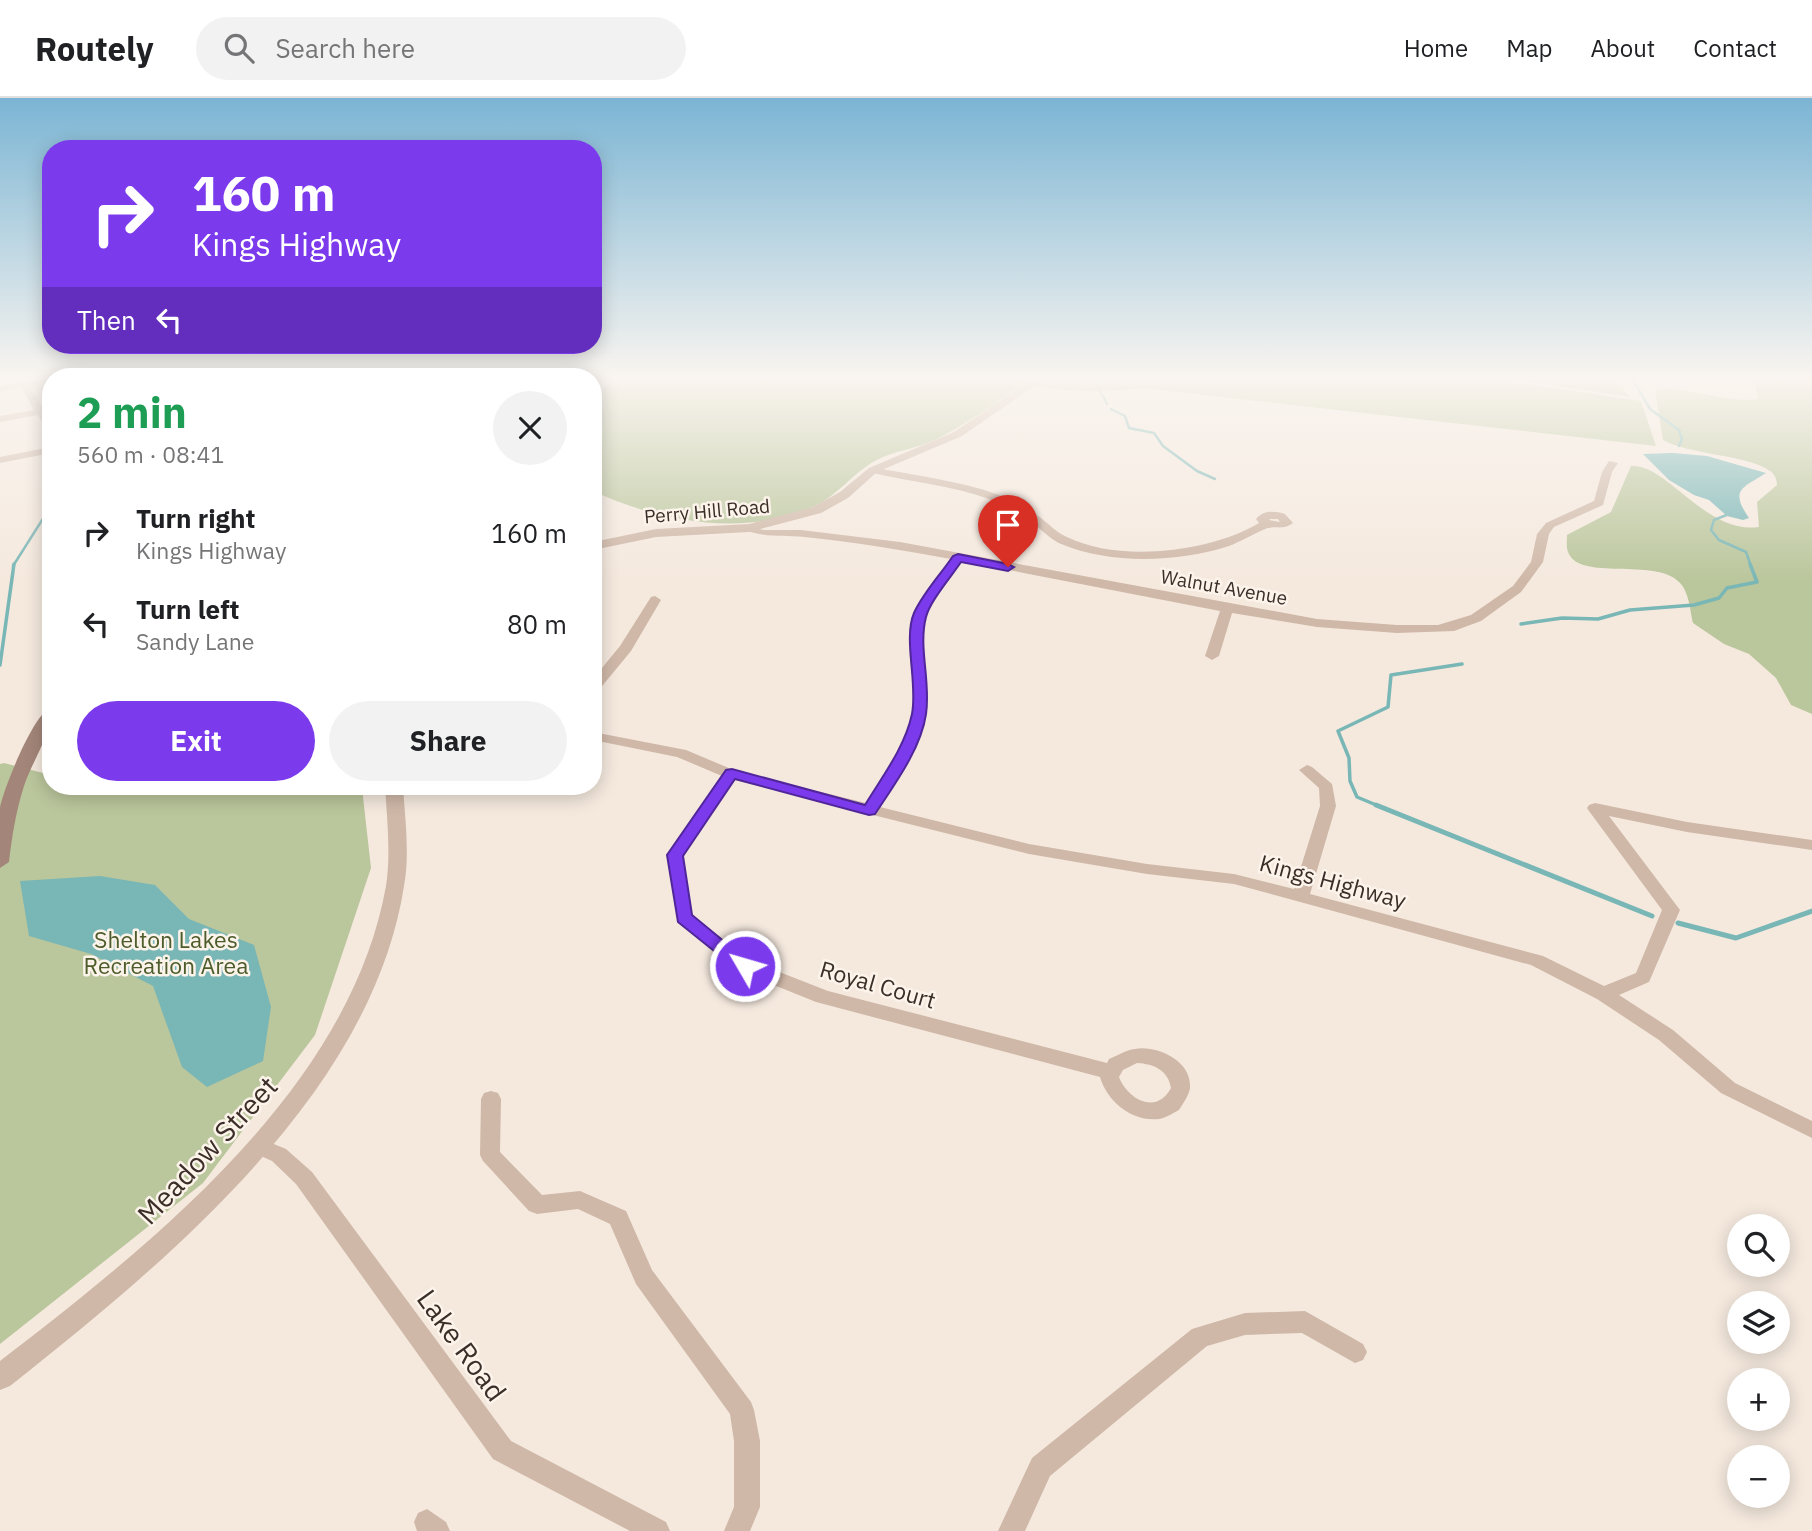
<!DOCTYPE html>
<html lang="en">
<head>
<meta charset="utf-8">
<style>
  body { margin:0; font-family:"IBM Plex Sans",sans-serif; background:#f2f2f2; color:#202124; height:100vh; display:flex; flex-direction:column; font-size:26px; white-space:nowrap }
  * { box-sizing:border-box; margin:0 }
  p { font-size:23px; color:#757577 }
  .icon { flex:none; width:38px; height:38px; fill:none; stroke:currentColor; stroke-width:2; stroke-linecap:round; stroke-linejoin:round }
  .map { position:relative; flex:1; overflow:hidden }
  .details { position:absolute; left:42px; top:270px; width:560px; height:427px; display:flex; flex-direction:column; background:#fff; border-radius:28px; box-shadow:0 4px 18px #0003 }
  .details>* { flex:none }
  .top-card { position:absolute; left:42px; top:42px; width:560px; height:214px; border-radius:28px; box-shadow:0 4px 18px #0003; background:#7c3aed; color:#fff; overflow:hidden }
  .tools { position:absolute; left:1727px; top:1116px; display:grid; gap:14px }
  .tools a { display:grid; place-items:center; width:63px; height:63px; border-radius:50%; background:#fff; box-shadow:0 4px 18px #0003; font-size:35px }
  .pin { position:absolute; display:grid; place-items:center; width:60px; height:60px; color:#fff; margin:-72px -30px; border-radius:50% 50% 50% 0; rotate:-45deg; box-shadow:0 0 7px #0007 }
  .pin .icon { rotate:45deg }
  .me { position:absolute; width:77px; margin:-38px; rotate:308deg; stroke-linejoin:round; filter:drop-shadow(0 0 5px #0008) }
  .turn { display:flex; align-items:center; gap:24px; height:147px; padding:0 35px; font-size:32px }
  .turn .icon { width:91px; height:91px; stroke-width:2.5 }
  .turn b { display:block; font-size:49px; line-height:60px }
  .then { display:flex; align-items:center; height:66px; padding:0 35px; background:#0003; gap:14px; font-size:26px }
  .round { display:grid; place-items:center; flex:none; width:74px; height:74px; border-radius:37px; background:#f2f2f2 }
  .headline { display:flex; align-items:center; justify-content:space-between; height:119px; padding:0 35px }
  h1 { font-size:42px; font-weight:800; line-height:52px; color:#1e9e55 }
  .cta { display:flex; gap:14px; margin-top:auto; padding:14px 35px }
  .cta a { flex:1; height:80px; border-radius:42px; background:#7c3aed; color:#fff; font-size:28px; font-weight:800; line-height:80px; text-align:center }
  .cta a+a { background:#f2f2f2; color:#202124 }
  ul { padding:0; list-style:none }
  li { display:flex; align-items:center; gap:21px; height:91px; padding:0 35px }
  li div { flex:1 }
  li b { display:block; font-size:26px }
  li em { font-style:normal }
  header { display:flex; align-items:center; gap:42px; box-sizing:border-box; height:98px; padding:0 35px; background:#fff; border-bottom:2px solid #e0e0e0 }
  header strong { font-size:33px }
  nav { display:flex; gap:38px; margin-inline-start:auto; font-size:24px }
  .search { width:490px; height:63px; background:#f2f2f2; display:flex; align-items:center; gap:18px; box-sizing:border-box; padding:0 24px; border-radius:38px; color:#757577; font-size:26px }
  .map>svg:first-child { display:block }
  .green { fill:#bac69c }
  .water { fill:#79b6b6 }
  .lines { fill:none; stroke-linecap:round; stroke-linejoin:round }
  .stream-far2 { stroke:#79b6b6; stroke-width:2.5 }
  .stream-far1 { stroke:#79b6b6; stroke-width:3.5 }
  .stream { stroke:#79b6b6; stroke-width:5 }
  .minor { fill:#cfb8a8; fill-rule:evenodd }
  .tertiary { fill:#cfb8a8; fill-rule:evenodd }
  .secondary { fill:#a38679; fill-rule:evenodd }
  .route { fill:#7c3aed; stroke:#51269a; stroke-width:2 }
  .labels { text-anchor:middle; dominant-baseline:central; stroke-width:5; stroke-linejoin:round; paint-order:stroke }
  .far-street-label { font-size:19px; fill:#3b2e29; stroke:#fcf3eb }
  .street-label { font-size:23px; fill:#3b2e29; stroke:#fcf3eb }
  .park-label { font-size:23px; fill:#4c5c2a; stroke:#fcf3eb }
  .near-street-label { font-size:28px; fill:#3b2e29; stroke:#fcf3eb }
</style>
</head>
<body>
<header>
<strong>Routely</strong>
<div class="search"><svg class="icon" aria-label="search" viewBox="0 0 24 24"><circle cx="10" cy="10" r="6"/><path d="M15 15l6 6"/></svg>Search here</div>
<nav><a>Home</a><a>Map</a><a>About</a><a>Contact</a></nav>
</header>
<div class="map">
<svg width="1812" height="1433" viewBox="0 0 1812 1433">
  <rect width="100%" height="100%" fill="#f5e9de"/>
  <g class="green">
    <path d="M601,282h899l141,21 15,45 -514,-58c-41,5 -77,5 -117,-5 -29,20 -58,41 -90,57 -20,9 -42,11 -60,21 -22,12 -37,34 -60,45 -69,32 -156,16 -222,-15v-95l17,-13z"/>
    <polygon points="1518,282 1615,282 1630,299"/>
    <path d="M1755,282h57v334l-21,-9 -15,-27 -27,-24 -25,-10 -31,-21c-3,-13 -4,-32 -14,-41 -24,-25 -100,0 -111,-30 -2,-5 -1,-12 -1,-17l44,-23 20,-46c36,-3 75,69 128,61l-2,-25 20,-17c0,-5 -2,-11 -7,-14 -21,-16 -80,-16 -107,-31l-8,-50c34,-5 71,14 103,9z"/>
    <polygon points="4,665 51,677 51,688 362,690 371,770 315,937 203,1085 0,1246 0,666"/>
  </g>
  <g class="water">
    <path d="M1673,355l34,3 59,17c-23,15 -37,16 -17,45l-6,2 -16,-4 -18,-16 -15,-5 -25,-15 -26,-26z"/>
    <polygon points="100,778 155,787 189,821 254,847 271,909 263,963 207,989 182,969 153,888 91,856 29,838 20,783"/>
  </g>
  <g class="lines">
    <g class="stream-far2">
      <polyline points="1101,282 1096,285 1107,306"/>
      <polyline points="1633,282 1650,311 1679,332 1682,341 1679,348"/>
      <polyline points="1111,311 1125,318 1129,330 1154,335 1163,348 1197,373 1215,381"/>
      <polyline points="1729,416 1714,422 1711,432 1719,442 1746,454 1751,468"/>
      <polyline points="13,468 51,408"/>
    </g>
    <g class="stream-far1">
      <polyline points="1521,526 1562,520 1598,521 1630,512 1694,507 1719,500 1727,490 1757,484 1750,466"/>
      <polyline points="0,567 14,466"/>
      <polyline points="1381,709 1357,699 1350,683 1349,660 1338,633 1388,609 1391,577 1462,566"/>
    </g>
    <g class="stream">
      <polyline points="1376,707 1652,818"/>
      <polyline points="1678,825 1736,840 1812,813"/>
    </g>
    <g class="minor">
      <polygon points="17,282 48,282 29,288 43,310 51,310 51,314 46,315 51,323 51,334 48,333 38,317 0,324 0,318 34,312 21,289 0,294 0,288 18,285"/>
      <polygon points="51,349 51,355 0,365 0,359"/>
      <path d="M1609,363l9,2 -6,9 -9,33 -49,22 -5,7 -6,28 -22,30 -40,29 -27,10 -57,2 -80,-6 -85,-14 -13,43 -7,4 -7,-4 15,-45 -258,-50c-13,17 -29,34 -36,54 -11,32 6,68 0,101 -7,34 -29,62 -46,91l149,37 118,20 87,10 60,15 26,-83 -1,-18 -20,-18 8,-5 5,2 20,17 4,22 -26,88 233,62 61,30 32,-13 26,-63 -73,-99 -2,-3 2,-3 6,-2 92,19 125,18v10l-125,-18 -78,-16 71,94 -31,72 -30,13 54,35 62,53 77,38v17l-91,-45 -62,-53 -62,-41 -66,-34 -297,-81 -87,-10 -118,-20 -156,-39 -4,1 -7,-4 -127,-32 -52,75 9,61 59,45 77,30 279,72 2,-4c8,-3 17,-9 26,-10 21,-4 55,11 55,36 1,8 -7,18 -11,25 -6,3 -13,8 -20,9 -28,3 -52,-18 -59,-42l-284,-75 -77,-31 -61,-49 -11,-67 55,-79 -45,-19 -84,-17v-8l93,18 50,21 130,32c18,-28 41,-57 46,-90 5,-30 -7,-61 -1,-91 6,-23 26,-44 40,-63 -49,-9 -97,-17 -147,-22 -21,-2 -39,1 -59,-7v-4l19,4h37l99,12 417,77 80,6h41l33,-10 42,-29 18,-24 6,-28 9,-11 48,-22 8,-29zM1137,965c17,1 31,7 34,25 -14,27 -43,12 -52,-11l4,-7z"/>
      <path d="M873,369c42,9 85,13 126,28 15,6 29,13 42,23 9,7 16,15 26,19 52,26 144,15 192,-14l-3,-4c8,-9 18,-8 29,-5l8,9c-9,7 -15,3 -25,5 -5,1 -30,15 -39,18 -50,16 -118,19 -168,-2 -11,-5 -20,-15 -30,-22 -13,-10 -27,-17 -42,-23 -38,-14 -80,-17 -120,-27v-4zM1270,421h8l2,3 -11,-2z"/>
      <polygon points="655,498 661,502 631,553 598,593 593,594 593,581 620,548 651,499"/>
      <polygon points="491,993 498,995 501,1001 500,1054 542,1097 580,1093 626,1113 652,1172 751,1304 754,1312 760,1343 760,1409 750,1433 724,1433 734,1409 734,1343 730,1316 636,1186 610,1126 578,1111 537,1116 529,1113 483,1063 480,1057 481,1001 484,995"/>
      <polygon points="259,1040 286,1051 312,1074 511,1343 666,1424 670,1433 630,1433 493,1361 296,1086 272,1063 252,1054 249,1048 252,1042"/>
      <polygon points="1305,1213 1363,1246 1367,1254 1363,1262 1355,1265 1302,1235 1245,1237 1207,1248 1050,1378 1025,1433 998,1433 1032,1360 1192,1231 1245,1215"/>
      <polygon points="427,1411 446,1424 450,1433 417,1433 414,1424 418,1415"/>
    </g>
    <g class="tertiary">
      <polygon points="1031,282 1043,282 962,338 877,374 848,400 821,415 749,434 656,439 593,452 593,444 656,431 749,426 813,409 840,394 869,370 954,334"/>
      <path d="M385,688h18c2,33 7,68 1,100 -32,208 -239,377 -394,500l-10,4v-29c153,-118 350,-273 386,-475 5,-32 1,-67 -1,-100z"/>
    </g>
    <path class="secondary" d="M51,610c0,29 -18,51 -27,78 -8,25 -12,50 -15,76l-9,6c0,-19 0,-41 0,-60 3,-18 34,-96 51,-100z"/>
  </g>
  <linearGradient id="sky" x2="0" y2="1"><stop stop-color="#7bb5d4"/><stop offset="0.58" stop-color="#faf5f0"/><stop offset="1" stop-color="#faf5f0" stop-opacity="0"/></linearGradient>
  <rect width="1812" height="483" fill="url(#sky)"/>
  <path class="route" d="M958,456l50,10 6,3 -6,4 -47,-9c-10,15 -31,39 -35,55 -8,31 5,64 0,97 -5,35 -32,71 -51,100l-6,1 -134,-36 -52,77 9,59 62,51 -2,5h-13l-61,-49 -11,-67 59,-85 6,-1 133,36c17,-28 40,-58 47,-91 6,-31 -9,-75 2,-101 9,-20 27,-39 39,-57z"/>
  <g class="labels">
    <g class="far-street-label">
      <text transform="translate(707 413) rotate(-5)">Perry Hill Road</text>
      <text transform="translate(1224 489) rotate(10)">Walnut Avenue</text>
    </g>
    <g class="street-label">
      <text transform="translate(1333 783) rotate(15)">Kings Highway</text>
      <text transform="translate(878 886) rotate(16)">Royal Court</text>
    </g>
    <g class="park-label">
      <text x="166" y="841">Shelton Lakes<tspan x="166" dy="26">Recreation Area</tspan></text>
    </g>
    <g class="near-street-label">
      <text transform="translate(207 1052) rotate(-47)">Meadow Street</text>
      <text transform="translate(462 1247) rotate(54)">Lake Road</text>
    </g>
  </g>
</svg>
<div class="tools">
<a><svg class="icon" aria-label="search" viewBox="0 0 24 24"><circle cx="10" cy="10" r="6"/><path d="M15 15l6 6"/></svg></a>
<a><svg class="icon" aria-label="layers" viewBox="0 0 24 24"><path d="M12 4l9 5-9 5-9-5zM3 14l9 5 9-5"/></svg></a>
<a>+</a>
<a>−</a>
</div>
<div class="pin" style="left:1008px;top:469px;background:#d93025"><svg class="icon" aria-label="arrive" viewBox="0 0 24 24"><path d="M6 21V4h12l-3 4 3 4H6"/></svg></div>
<svg class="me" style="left:745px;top:868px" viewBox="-20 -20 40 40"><circle r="17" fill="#7c3aed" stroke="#fff" stroke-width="3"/><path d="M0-11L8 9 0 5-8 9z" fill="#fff"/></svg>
<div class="top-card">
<div class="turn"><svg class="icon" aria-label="right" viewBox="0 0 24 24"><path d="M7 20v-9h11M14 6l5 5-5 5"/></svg><div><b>160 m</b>Kings Highway</div></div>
<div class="then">Then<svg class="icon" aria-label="left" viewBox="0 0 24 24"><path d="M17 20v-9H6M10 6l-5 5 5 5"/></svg></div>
</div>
<section class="details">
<div class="headline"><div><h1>2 min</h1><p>560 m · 08:41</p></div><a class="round"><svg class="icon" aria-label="close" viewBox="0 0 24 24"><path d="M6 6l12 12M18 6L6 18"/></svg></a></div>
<ul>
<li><svg class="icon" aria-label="right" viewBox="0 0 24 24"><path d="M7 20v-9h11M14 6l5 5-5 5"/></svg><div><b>Turn right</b><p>Kings Highway</p></div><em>160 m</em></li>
<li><svg class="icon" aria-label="left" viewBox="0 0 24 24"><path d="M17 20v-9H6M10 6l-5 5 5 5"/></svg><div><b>Turn left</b><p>Sandy Lane</p></div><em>80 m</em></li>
</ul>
<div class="cta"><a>Exit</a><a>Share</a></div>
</section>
</div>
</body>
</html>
